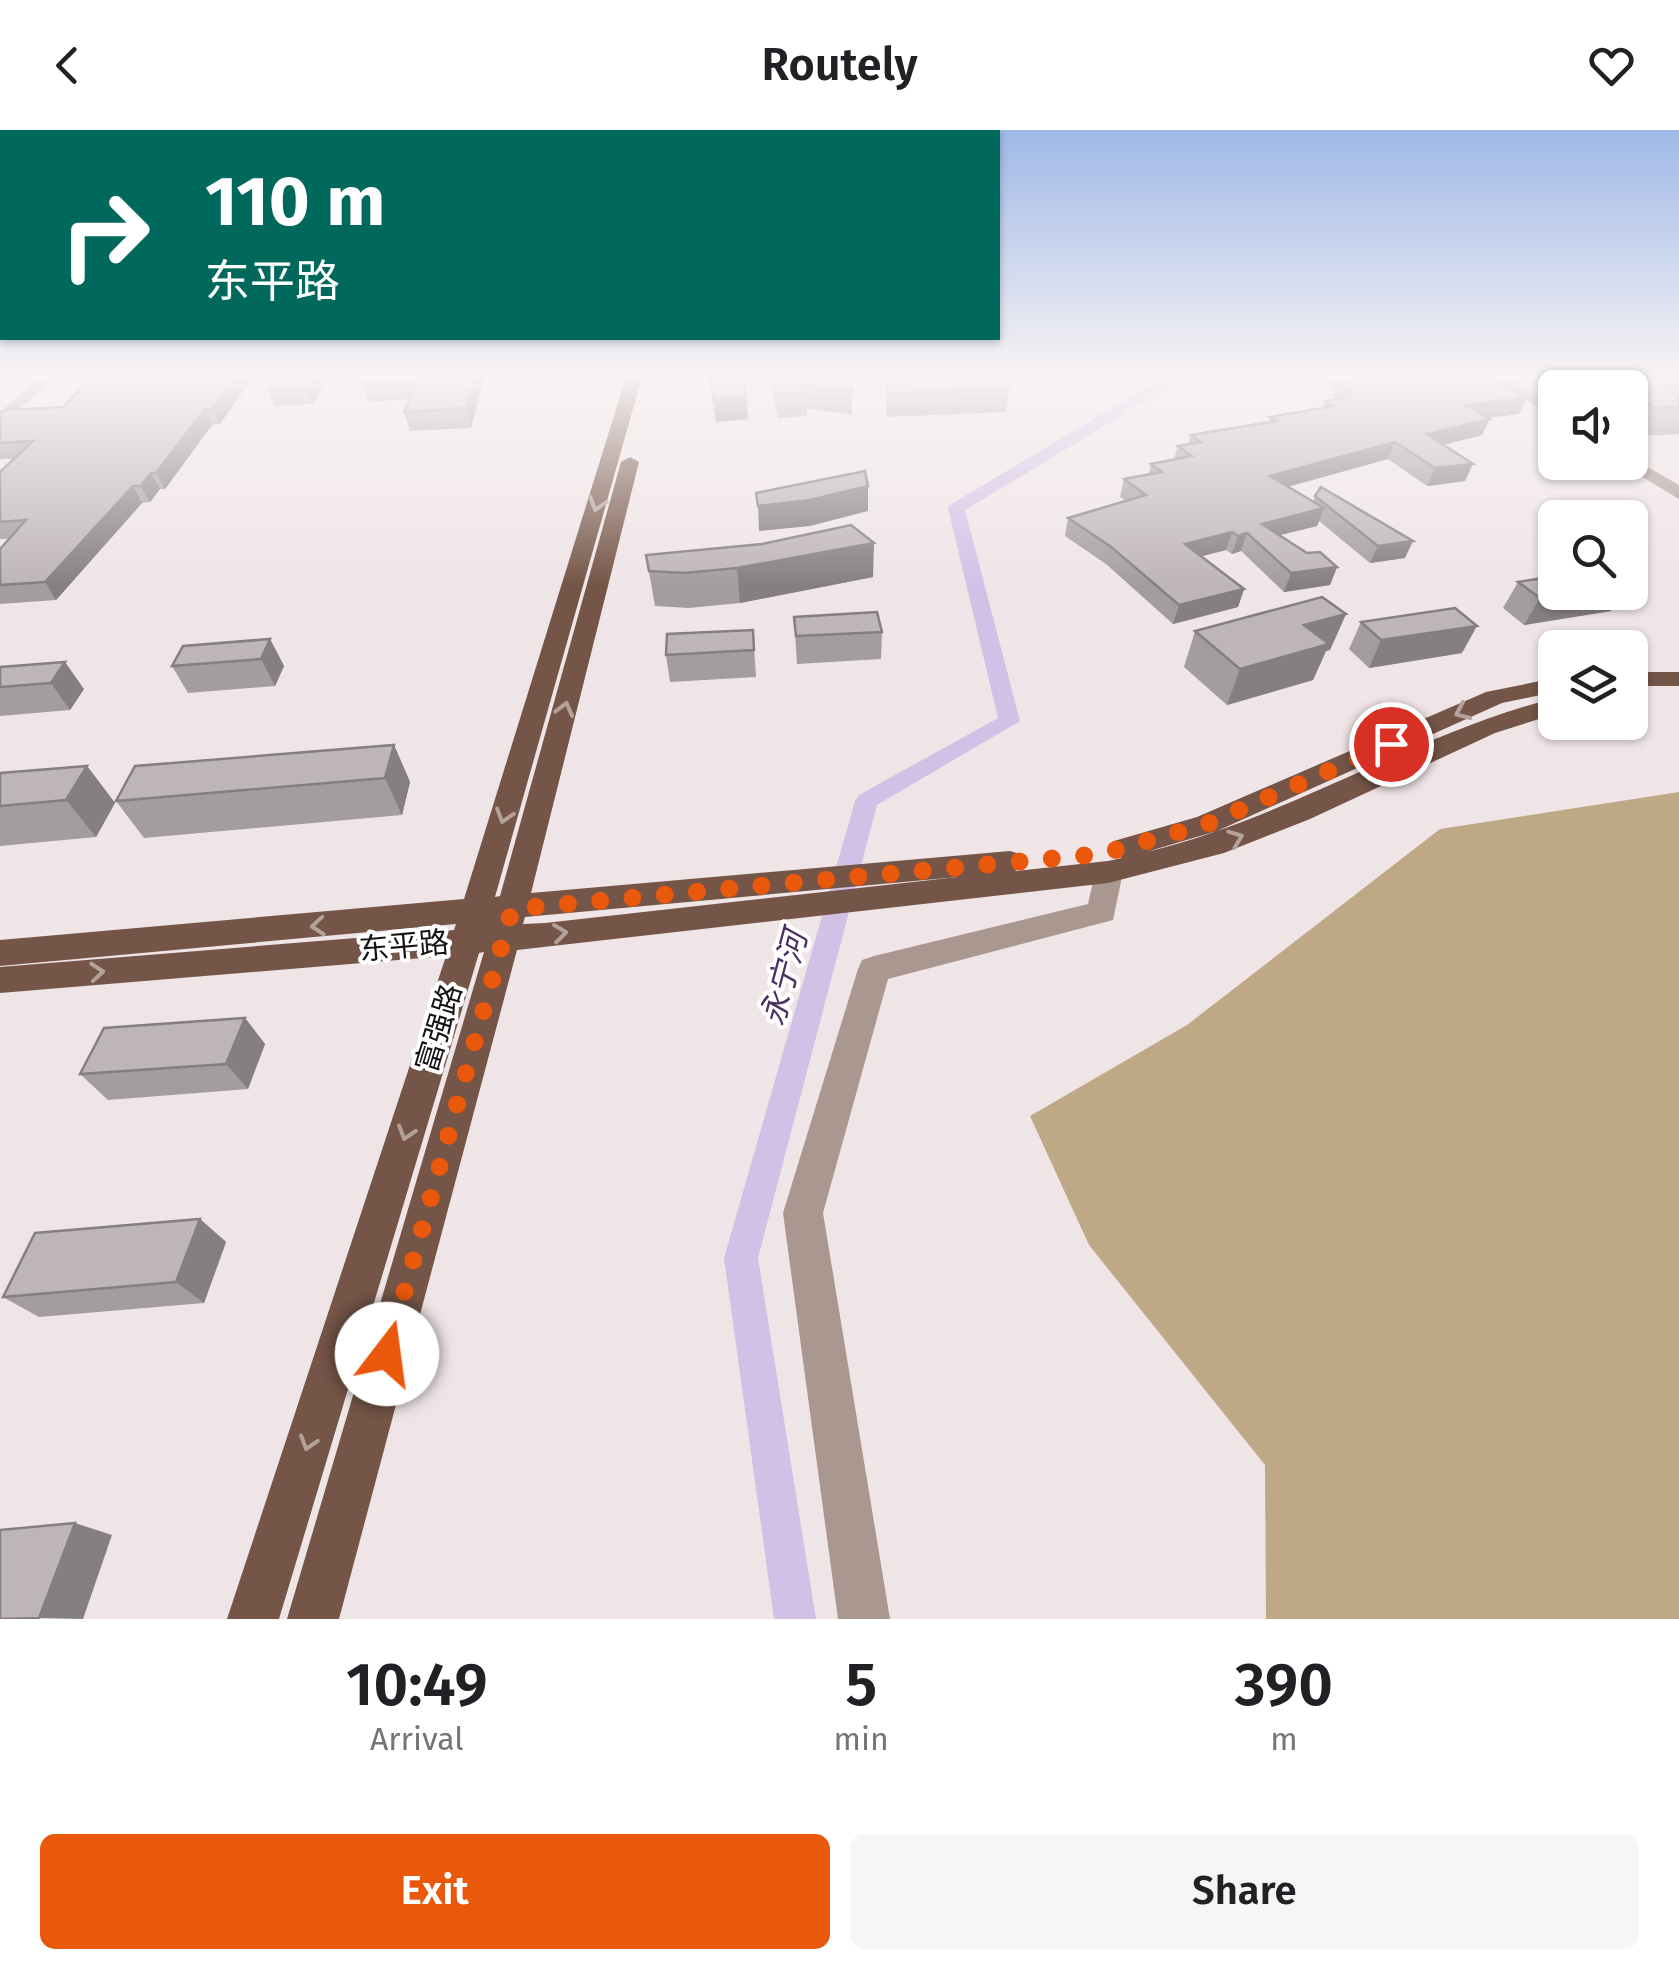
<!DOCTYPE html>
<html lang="en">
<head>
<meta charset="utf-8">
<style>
  body { margin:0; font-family:"Fira Sans","Noto Sans SC",sans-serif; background:#f6f6f6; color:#202124; height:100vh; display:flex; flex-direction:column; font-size:38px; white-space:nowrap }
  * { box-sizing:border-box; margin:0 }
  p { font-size:32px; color:#757577 }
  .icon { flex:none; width:55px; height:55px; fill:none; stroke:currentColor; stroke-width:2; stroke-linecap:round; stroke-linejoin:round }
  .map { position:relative; height:1489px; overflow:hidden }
  .side { display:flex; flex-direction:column; background:#fff; flex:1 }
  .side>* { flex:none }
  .hud { position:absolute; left:0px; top:0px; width:1000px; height:210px; box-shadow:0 2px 8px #0004; background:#00695c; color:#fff; overflow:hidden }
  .controls { position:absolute; left:1538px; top:240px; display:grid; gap:20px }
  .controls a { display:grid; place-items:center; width:110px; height:110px; border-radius:15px; background:#fff; box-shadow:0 2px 8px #0004; font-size:50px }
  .pin { position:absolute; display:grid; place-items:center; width:85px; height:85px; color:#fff; margin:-42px; border:5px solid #fff; border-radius:50%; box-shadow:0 2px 10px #0007 }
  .me { position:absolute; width:110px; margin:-55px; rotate:15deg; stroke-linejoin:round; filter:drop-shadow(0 0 8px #0008) }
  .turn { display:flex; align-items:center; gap:35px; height:210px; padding:0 40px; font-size:45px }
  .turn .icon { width:130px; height:130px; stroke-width:2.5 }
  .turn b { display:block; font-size:70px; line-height:85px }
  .eta { display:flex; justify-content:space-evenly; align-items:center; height:170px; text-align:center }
  .eta b { font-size:60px; font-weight:600; line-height:70px }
  .primary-button { display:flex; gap:20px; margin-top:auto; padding:20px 40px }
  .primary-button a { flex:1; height:115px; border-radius:15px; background:#ea580c; color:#fff; font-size:40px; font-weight:600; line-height:115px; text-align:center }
  .primary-button a+a { background:#f6f6f6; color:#202124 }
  header { display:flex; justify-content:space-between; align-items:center; height:130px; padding:0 40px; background:#fff; font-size:45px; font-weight:600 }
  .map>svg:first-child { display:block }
  .forest { fill:#bfa886 }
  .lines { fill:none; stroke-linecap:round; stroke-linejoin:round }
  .canal { fill:#d2c1e6; fill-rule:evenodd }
  .minor { fill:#aa9790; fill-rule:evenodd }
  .major { fill:#745547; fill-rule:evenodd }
  .wall { fill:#a39ca0 }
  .shaded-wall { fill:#857f82 }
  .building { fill:#beb5ba; stroke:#857f82; stroke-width:2.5 }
  .oneway { stroke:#b3a29a }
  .route { stroke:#ea580c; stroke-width:18; stroke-dasharray:0 32.4 }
  .labels { text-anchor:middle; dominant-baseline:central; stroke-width:8; stroke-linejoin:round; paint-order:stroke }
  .street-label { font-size:30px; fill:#171314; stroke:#fff }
  .water-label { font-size:32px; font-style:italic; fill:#493161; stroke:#fff }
</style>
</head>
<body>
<header><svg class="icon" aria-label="back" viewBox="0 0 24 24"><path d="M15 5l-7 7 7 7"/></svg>Routely<svg class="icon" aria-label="heart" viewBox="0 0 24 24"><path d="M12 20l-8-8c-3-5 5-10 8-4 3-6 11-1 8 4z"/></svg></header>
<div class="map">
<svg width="1679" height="1489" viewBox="0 0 1679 1489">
  <rect width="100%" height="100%" fill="#f0e5e6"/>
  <polygon class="forest" points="1679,662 1679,1489 1266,1489 1265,1335 1089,1115 1030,986 1187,895 1440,699"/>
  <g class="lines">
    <polygon class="canal" points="1164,247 1177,247 1179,251 965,380 1020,591 877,675 758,1128 816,1489 774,1489 724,1128 855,671 859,665 998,588 948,378 950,375"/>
    <g class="minor">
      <polygon points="38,247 55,247 0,297 0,283"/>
      <polygon points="1490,247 1509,247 1555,277 1555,289"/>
      <polygon points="1630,327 1679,355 1679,369 1624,336 1621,332 1630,332"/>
      <polygon points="1108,731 1119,734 1123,742 1113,790 888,849 823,1083 890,1489 838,1489 783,1083 858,839 862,830 874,826 1088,774 1097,734"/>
    </g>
    <g class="major">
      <path d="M626,247h16l-147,520 5,-1 121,-434 9,-5 9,5 -108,431 479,-42 10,3 5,8 -10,9 93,-10 14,-3 -8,-3 -5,-7 5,-7 83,-24 289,-125 69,-14v14l-53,11 -285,128 -71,21c143,-34 267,-118 409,-154v16l-60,19 -185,86 -86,34 -116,30 -591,67 -178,669h-52l197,-667 -5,1 -200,666h-52l219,-663 -446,37v-26l454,-37 2,-6 -456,42v-26l464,-41zM958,747l-413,46 -22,1 2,-7z"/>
      <rect x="1630" y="542" width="49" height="14"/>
    </g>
  </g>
  <g class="wall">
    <polygon points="253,247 220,294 212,295 165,359 160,359 150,372 142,373 56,470 0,474 0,419 10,409 0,409 0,342 14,329 0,329 0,282 63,277"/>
    <polygon points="327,247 313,274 274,276 267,260"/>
    <polygon points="365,247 484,247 471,298 410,301 404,282 409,269 369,272 362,253"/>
    <polygon points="708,247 745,247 748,289 716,292"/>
    <polygon points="769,247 851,247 852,285 807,278 807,286 778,288"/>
    <polygon points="887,247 1009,259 1006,282 886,287"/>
    <polygon points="1315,247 1489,247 1519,284 1488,288 1482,305 1443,315 1465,351 1427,356 1388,329 1288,357 1313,372 1315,366 1405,428 1370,433 1319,391 1317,396 1280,405 1307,423 1337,437 1330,455 1284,462 1241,421 1232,424 1226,420 1201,426 1244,459 1238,477 1173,494 1106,434 1065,406 1068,388 1127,371 1120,367 1124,349 1149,344 1151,334 1174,329 1178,316 1188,314 1191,305 1268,293 1270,287 1323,278 1325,271 1333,270 1336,264"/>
    <polygon points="1546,247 1679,247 1679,304 1640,306 1630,299 1630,258 1563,258"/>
    <polygon points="646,425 873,447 740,473 689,478 655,476"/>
    <polygon points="1518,452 1611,481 1524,495 1503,478"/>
    <polygon points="1346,484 1330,520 1326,521 1313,550 1227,575 1184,537 1195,501"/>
    <polygon points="794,487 882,502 881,529 797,534"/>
    <polygon points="1361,492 1462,523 1369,538 1349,519"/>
    <polygon points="753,500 756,547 670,552 666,525"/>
    <polygon points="270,509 284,536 275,556 188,563 172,536"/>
    <polygon points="0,537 84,559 70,580 0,586"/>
    <polygon points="394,615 410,652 402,685 144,708 116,671"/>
    <polygon points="87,636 115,673 96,707 0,716 0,643"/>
    <polygon points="245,888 265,914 248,959 108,970 80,944"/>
    <polygon points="200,1089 226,1112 204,1173 39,1187 3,1167"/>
  </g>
  <g class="shaded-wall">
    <polygon points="236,247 253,247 220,294 213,279"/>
    <polygon points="313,247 327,247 313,274 307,258"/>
    <polygon points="475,247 484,247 471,298 466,278"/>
    <polygon points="746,266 748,289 716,292 714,269"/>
    <polygon points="1527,268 1519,284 1458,291 1465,275"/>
    <polygon points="205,279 212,295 165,359 156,343"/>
    <polygon points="1490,289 1482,305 1419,321 1427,304"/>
    <polygon points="1395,312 1388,329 1264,363 1270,346"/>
    <polygon points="1473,334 1465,351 1427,356 1435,338"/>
    <polygon points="151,343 160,359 150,372 141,356"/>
    <polygon points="133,356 142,373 56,470 45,452"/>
    <polygon points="868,356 868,381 810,396 759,401 758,376"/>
    <polygon points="1324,378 1317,396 1256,411 1262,394"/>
    <polygon points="1232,402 1226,420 1180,432 1185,414"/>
    <polygon points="1247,403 1241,421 1232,424 1238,406"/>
    <polygon points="1413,411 1405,428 1370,433 1378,416"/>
    <polygon points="874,413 873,447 740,473 737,438"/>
    <polygon points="1337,437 1330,455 1284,462 1291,443"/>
    <polygon points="1244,459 1238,477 1173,494 1179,475"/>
    <polygon points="1579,462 1624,462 1611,481 1524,495 1540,468"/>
    <polygon points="1346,484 1330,520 1326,521 1313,550 1227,575 1240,539 1304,495"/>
    <polygon points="1477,496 1462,523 1369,538 1381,510"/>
    <polygon points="270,509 284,536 275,556 261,529"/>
    <polygon points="65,532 84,559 70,580 51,553"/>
    <polygon points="394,615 410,652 402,685 385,648"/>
    <polygon points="87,636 115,673 96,707 66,670"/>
    <polygon points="245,888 265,914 248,959 226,934"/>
    <polygon points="200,1089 226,1112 204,1173 176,1152"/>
    <polygon points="75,1393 112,1405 83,1489 39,1488"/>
  </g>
  <g class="building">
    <polygon points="92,247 236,247 213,279 205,279 156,343 151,343 141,356 133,356 45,452 0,455 0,419 26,390 0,392 0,342 33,311 0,313 0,282 8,280 63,277"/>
    <polygon points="276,247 313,247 307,258 267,260"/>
    <polygon points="365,247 475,247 466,278 404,282 418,250 362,253"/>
    <polygon points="710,247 745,247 746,266 714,269"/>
    <polygon points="773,247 851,247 853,262 801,254 806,263 777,265"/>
    <polygon points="887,247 995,247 1009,259 887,264"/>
    <polygon points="1340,247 1489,247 1527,268 1465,275 1490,289 1427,304 1473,334 1435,338 1395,312 1270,346 1324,378 1262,394 1307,423 1320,422 1337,437 1291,443 1247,403 1238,406 1232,402 1185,414 1244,459 1179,475 1110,416 1068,388 1146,365 1124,349 1162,342 1151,334 1192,326 1178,316 1201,312 1191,305 1277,291 1270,287 1334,276 1325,271 1342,269 1335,265 1351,262 1340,254 1348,253"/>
    <polygon points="1605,247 1679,247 1679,255 1661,256 1679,266 1679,277 1657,278 1630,262 1630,258 1623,258"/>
    <polygon points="865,341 868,356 810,370 758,376 756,363"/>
    <polygon points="1321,357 1413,411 1378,416 1315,366"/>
    <polygon points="851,395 874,413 737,438 684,443 649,441 646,425 762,414"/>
    <polygon points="1555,446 1555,462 1579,462 1540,468 1518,452"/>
    <polygon points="1322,467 1346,484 1304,495 1329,514 1240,539 1195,501"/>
    <polygon points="1455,478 1477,496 1381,510 1361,492"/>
    <polygon points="877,482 882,502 796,506 794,487"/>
    <polygon points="753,500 754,520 666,525 667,504"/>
    <polygon points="270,509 261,529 172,536 183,516"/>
    <polygon points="65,532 51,553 0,557 0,537"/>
    <polygon points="394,615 385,648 116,671 135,636"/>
    <polygon points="87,636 66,670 0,676 0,643"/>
    <polygon points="245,888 226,934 80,944 104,898"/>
    <polygon points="200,1089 176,1152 3,1167 35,1103"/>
    <polygon points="75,1393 39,1488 0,1489 0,1400"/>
  </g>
  <defs><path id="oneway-chevron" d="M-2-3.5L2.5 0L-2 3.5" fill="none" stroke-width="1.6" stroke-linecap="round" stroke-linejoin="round" transform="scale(2.5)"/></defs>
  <g class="oneway">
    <use href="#oneway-chevron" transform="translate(597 374) rotate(107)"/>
    <use href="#oneway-chevron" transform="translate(565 579) rotate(-75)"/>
    <use href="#oneway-chevron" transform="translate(1462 582) rotate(156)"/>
    <use href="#oneway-chevron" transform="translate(504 686) rotate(107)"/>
    <use href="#oneway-chevron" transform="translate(1236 708) rotate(-21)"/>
    <use href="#oneway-chevron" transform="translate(318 796) rotate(175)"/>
    <use href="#oneway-chevron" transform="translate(560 803) rotate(-7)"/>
    <use href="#oneway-chevron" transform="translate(97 842) rotate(-5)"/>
    <use href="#oneway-chevron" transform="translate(406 1003) rotate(107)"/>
    <use href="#oneway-chevron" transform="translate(308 1313) rotate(107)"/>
  </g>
  <linearGradient id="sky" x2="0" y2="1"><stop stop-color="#9fb9e7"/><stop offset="0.54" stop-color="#f8f3f4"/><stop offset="1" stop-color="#f8f3f4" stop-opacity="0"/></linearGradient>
  <rect width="1679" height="456" fill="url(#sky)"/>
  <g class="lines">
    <polyline class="route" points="387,1224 512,779 1101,724 1207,694 1391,614"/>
  </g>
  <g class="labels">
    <g class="street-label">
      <text transform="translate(404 816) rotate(-5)">东平路</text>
      <text transform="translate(439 898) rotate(-73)">富强路</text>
    </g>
    <g class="water-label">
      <text transform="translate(784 848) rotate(-75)">永宁河</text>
    </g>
  </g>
</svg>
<div class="controls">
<a><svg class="icon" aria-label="sound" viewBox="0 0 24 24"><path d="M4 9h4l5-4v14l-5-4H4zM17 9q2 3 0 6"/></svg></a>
<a><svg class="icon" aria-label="search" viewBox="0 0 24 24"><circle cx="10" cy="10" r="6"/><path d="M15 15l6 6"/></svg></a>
<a><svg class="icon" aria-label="layers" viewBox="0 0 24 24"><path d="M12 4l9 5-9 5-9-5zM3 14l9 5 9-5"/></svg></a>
</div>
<div class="pin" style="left:1391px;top:614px;background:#d93025"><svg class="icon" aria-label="arrive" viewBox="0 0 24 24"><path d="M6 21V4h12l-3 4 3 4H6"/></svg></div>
<svg class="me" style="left:387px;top:1224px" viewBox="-20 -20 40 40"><circle r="19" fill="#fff"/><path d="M0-13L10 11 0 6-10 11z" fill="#ea580c"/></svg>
<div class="hud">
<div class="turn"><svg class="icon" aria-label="right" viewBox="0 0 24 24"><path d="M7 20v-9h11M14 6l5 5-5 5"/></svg><div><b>110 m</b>东平路</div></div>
</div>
</div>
<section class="side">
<div class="eta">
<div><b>10:49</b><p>Arrival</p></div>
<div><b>5</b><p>min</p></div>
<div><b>390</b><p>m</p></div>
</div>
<div class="primary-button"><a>Exit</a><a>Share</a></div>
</section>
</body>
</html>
